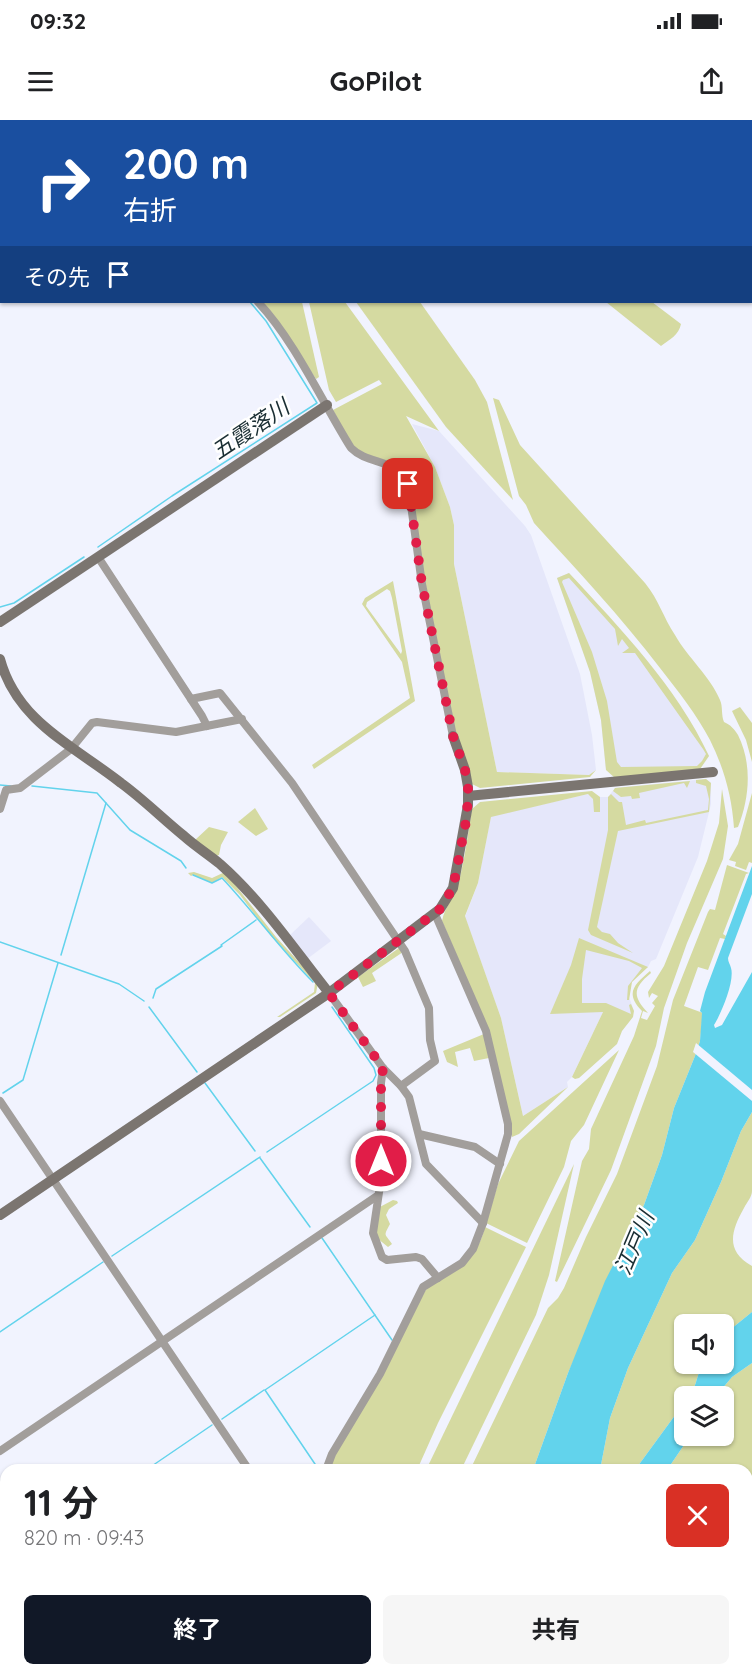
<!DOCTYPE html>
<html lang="ja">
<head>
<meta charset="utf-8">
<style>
  body { margin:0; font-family:Quicksand,"Noto Sans JP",sans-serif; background:#f6f6f6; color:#202124; height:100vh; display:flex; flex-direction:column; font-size:22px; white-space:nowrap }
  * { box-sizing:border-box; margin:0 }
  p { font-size:20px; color:#757577 }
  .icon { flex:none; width:33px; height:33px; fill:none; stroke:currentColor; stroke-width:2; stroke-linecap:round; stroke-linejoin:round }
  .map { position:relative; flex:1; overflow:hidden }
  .side { position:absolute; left:0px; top:1344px; width:753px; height:212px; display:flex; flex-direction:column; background:#fff; border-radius:18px 18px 0 0; box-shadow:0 2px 4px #0004 }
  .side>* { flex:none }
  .banner { position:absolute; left:0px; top:0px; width:753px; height:183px; box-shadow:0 2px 4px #0004; background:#1a4fa0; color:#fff; overflow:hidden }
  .buttons { position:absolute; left:674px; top:1194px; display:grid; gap:12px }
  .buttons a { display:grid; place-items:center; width:60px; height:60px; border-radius:9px; background:#fff; box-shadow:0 2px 4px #0004; font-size:30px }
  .pin { position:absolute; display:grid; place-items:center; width:51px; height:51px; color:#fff; margin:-26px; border-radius:12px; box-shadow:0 3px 9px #0006 }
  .me { position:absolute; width:66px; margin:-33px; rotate:0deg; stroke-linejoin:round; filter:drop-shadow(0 0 4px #0008) }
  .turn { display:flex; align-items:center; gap:21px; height:126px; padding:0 24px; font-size:27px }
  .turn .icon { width:78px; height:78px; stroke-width:2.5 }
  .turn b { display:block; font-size:42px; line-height:51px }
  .then { display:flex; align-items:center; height:57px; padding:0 24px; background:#0003; gap:12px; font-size:22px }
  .round { display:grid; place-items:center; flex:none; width:63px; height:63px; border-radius:9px; background:#f6f6f6 }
  .summary { display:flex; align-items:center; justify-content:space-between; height:102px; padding:0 24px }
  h1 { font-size:36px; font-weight:700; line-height:45px }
  .cta { display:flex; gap:12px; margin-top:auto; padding:12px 24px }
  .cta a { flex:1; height:69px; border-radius:9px; background:#111827; color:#fff; font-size:24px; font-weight:700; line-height:69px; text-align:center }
  .cta a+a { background:#f6f6f6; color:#202124 }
  .status { display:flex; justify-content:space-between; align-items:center; height:42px; padding:0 30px; background:#fff; direction:ltr }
  .status svg { height:16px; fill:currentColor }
  header { display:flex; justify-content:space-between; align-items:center; height:78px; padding:0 24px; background:#fff; font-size:27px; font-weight:700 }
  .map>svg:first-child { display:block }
  .built { fill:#e5e7fa }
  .green { fill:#d5daa1; fill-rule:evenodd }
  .water { fill:#62d3ec }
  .pier { fill:#f1f3fe }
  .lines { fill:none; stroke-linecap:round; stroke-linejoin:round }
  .stream { stroke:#62d3ec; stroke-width:1.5 }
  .street { stroke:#a29e9b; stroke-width:8 }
  .secondary { stroke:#7b7570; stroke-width:10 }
  .route { stroke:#e11d48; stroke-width:10; stroke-dasharray:0 18 }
  .labels { text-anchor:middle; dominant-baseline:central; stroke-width:5; stroke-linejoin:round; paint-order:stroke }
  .water-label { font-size:22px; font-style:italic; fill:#1a2e33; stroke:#fff }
</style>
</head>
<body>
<div class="status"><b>09:32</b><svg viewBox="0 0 49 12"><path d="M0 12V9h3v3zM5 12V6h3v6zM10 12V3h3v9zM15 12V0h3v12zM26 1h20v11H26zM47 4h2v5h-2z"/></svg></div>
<header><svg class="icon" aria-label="menu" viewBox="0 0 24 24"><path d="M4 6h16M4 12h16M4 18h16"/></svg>GoPilot<svg class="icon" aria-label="share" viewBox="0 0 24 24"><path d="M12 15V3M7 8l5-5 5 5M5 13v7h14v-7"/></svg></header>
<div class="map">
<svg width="752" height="1555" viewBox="0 0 752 1555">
  <rect width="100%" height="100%" fill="#f1f3fe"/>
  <g class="built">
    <polygon points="412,304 439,311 525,406 531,415 580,554 592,615 596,650 589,655 497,652 454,444 454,405 450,387 435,347"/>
    <polygon points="569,453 641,534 690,601 709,636 700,649 606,650 601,600 590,552 557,458"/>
    <polygon points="706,659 711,663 711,684 698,737 656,839 651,841 648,847 636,856 630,865 629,877 634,891 631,894 603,892 572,957 567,962 568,967 523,996 501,898 465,797 478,763 491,696 588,674 600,677 608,677 615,668"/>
    <polygon points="309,797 331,821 307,839 289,816"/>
  </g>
  <g class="green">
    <polygon points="263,182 302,182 319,257 316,259"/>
    <polygon points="309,182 345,182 439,311 406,296 435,347 450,387 454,405 454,444 497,652 589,655 596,650 590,657 480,668 472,664 455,612 431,496 407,356 353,327 333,290 382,264 379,260 336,282 329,270"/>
    <polygon points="356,182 420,182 475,260 487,282 513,380 446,307"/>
    <path d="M606,182h46l29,22c-2,11 -12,16 -20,22z"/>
    <path d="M493,278l6,2 21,45 125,138c14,17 18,34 30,52 13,23 35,41 45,65 3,6 1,15 4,22 7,3 10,7 14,13 14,28 12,62 0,92l-4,1c-2,-31 -10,-60 -24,-88 -13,-25 -32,-49 -50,-72 -39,-51 -83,-98 -126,-145l-8,-18 -7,-9z"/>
    <path d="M569,453c51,55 108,114 140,183l-9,13 -85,9 -9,-8 -5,-50 -11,-48 -33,-94zM569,458l46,51 3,17 4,-7 7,9 -7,5h13l68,96 3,5 -4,7 -5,5 -76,1 -4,-5 -10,-61 -15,-49 -30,-70 1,-2z"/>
    <path d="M393,461l22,120 -101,68 -2,-4 98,-67 -8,-36 -40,-58 3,-6zM387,469l3,2 2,7 10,53 -1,3 -35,-48 1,-4z"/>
    <polygon points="740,587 752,603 752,642 746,620 732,591"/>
    <polygon points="706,659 711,663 709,692 618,711 597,807 602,812 610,814 618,823 633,833 591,815 588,810 608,710 608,677 611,674 619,682 622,682 626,705 645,700 646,703 708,690 709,679 706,666 696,663 696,660"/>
    <polygon points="690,661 687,668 684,663 639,673 640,678 632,679 631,676 621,677 613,671 615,668"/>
    <path d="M722,669l6,37 -5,33 -36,84 -23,65 -8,38 -45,124 -54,112 -2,-1 27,-120 7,-12 2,-20 43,-93 8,-25c-18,-18 -7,-27 8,-40l1,2c-18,15 -19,23 -3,40l-5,-2 -2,7 6,2 8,-14 -3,-3 6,-7 -6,-3 -3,5 -1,-6 16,-26 43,-105 12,-38z"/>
    <path d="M592,671l8,6v15h-6l-1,-13 -5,-5 -97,23 -13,66 -13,33 36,102 22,98 45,-29 -49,47 -7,3 -24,-108 -46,-108c3,-15 13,-25 17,-40 6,-23 9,-48 13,-72l8,-7z"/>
    <polygon points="752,673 752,743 749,742 746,750 735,746 736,742 729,740 738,724"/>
    <polygon points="255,688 268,709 256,716 238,702"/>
    <polygon points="209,707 228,712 221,725 219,735 216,736 195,720"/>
    <polygon points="727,745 749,753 746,754 723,814 726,816 725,819 720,818 708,850 698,847 684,886 703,893 700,921 695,936 674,988 662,1035 644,1085 568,1253 533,1350 470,1350 548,1188 558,1178 564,1168 586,1117 617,1054 657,946 673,880 708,792 710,789 715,790"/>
    <polygon points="194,752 212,758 225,752 276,817 318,863 316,873 280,897 277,897 314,872 315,863 271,816 240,775 222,757 212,763 193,755 191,756 188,753"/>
    <polygon points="579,818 648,847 632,862 629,880 627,880 628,866 642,848 629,841 586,830 582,859 582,883 606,883 631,894 629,885 631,884 634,891 633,897 622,911 617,924 579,958 575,959 572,957 603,892 550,894 571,845"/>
    <polygon points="399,828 403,832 372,853 376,861 363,867 358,857"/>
    <polygon points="484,914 489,938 474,941 470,928 455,932 458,947 447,942 443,931"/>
    <polygon points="619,930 584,1005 571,1021 564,1047 527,1123 486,1103 498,1064 519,1021"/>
    <path d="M752,992c0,26 0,53 0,79 0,6 -5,11 -8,17 -13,23 -19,43 8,58v46l-21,17 -8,10v-15h-39v40h20c-8,9 -6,21 -15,32h-5v7l-49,67h-35l10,-52 18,-50 44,-95 23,-33 26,-58 20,-51z"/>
    <polygon points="574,1044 549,1155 536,1195 461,1350 426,1350"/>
    <path d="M393,1080l4,1 1,2 -9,6 -3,6 4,9c-7,13 -5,9 2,20l-4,3 -11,-9 -2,-12 3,-18z"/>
    <path d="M485,1107l41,20 -88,176 -21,47h-88l3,-10 93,-169 4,-5c29,-15 47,-25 56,-59z"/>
    <polygon points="752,1243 752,1442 747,1454 747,1350 667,1350 686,1322 694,1316 723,1316 723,1276 716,1276 732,1257"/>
    <polygon points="752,1459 752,1555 717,1555 718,1550 747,1550 747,1470"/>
    <polygon points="552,1550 711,1550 709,1555 550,1555"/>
  </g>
  <g class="water">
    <polygon points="536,0 752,0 752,155 752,2"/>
    <path d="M752,746v28l-24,64c0,4 2,6 3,10 4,13 -10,46 -17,57l1,3 7,-3 30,-53v140l-11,19 -20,51 -26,58 -23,33 -44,95 -18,50 -10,52h-67l35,-97 37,-92 39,-76 18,-50 12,-47 21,-52 5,-15 2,-28 -2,-2 5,-19z"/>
    <path d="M752,1192v51l-20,14 -16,19h-27c9,-11 7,-23 15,-32h19v-25l8,-10z"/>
    <polygon points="684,1283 684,1316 694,1316 686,1322 667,1350 635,1350"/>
    <polygon points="473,1550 552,1550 550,1555 471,1555"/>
  </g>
  <polygon class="pier" points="696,923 752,970 752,981 693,932"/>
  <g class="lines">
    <g class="stream">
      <polyline points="71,0 73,2"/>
      <polyline points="98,427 172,376 317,283 266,201 250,182"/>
      <polyline points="0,487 14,483 84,437"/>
      <polyline points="0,665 11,666"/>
      <polyline points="32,666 97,673 130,710 181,741 186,748"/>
      <path d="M193,755l19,8 10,-5c32,34 58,71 91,104"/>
      <polyline points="0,822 119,864 144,881"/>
      <polyline points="61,835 106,683"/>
      <polyline points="153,878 156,869 222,826 221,825 256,800"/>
      <polyline points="149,887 197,952"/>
      <polyline points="205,963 255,1031"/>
      <polyline points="3,973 23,960 58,843"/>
      <polyline points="267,1032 373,961 376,955 374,948 332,887"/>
      <polyline points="260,1038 310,1107"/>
      <polyline points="322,1118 392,1220"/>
      <polyline points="112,1136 260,1037"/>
      <polyline points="0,1212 103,1142"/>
      <polyline points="222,1299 264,1270"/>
      <polyline points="317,1347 265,1270 375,1195"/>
      <polyline points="146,1350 212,1305"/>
      <polyline points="0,1449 6,1444"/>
      <polyline points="267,1550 271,1555"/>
      <polyline points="192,1555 200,1550"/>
    </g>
    <g class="street">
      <polyline points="82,0 84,2"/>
      <path d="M258,182c38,41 63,98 93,146 18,18 44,9 57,36l14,100 31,152"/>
      <polyline points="98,437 202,596 207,606"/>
      <polyline points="191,579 220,573 292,663 405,831 429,888 430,920 435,941 401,966"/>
      <polyline points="0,689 6,670 20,668 71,629 92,603 97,602 176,612 242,599"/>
      <polyline points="329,873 383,948 401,966 409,977 426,1044 483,1103"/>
      <polyline points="383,948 381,963 381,1059 373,1113 382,1137 387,1140 416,1137 422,1139 438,1158"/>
      <polyline points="0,981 249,1350"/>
      <polyline points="419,1014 475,1027 500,1044"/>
      <polyline points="0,1331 377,1076"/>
      <polyline points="326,1350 332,1334 380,1254 423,1167 462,1143 473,1129 483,1103 508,1014 508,1004 486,911 435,794"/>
      <polyline points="0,1483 6,1492"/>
      <polyline points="0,1540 6,1548"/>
      <polyline points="45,1550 49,1555"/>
      <polyline points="278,1555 279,1550"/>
    </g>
    <g class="secondary">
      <polyline points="0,502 327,285"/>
      <path d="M0,539c17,63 74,87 121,124 22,16 42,36 63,53 11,10 24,18 36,28 42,37 74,85 109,129"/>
      <polyline points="468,676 713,652"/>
      <polyline points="0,1095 329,873 440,789 453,768 468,685 468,667 465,650 453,616"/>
    </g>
  </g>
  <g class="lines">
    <polyline class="route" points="381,1041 381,963 383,948 329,873 440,789 453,768 467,696 468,667 465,650 453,616 422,464 408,364"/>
  </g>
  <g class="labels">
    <g class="water-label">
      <text transform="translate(250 309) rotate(-34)">五霞落川</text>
      <text transform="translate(634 1123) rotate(-67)">江戸川</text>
    </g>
  </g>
</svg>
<div class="buttons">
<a><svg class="icon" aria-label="sound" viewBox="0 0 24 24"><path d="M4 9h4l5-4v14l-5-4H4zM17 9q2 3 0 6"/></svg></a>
<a><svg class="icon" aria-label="layers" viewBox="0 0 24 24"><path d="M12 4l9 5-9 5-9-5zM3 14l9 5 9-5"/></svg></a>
</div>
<div class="pin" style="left:408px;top:364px;background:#d93025"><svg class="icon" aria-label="arrive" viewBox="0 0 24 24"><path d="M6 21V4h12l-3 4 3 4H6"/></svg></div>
<svg class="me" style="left:381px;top:1041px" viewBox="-20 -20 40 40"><circle r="17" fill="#e11d48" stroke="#fff" stroke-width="3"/><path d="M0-11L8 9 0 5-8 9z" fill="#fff"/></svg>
<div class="banner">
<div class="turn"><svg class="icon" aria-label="right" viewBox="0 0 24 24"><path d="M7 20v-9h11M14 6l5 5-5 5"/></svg><div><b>200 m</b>右折</div></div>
<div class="then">その先<svg class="icon" aria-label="arrive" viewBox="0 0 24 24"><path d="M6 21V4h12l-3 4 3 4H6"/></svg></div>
</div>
<section class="side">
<div class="summary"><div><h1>11 分</h1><p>820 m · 09:43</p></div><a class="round" style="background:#d93025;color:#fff"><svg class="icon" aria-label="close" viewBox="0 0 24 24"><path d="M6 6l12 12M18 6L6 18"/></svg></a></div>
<div class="cta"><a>終了</a><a>共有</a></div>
</section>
</div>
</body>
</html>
